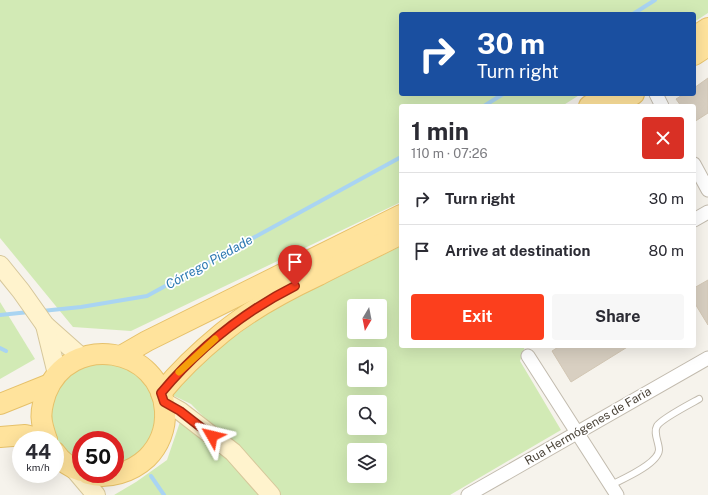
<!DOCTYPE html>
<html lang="en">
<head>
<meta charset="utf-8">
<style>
  body { margin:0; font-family:"Public Sans",sans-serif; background:#f7f7f7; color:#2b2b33; height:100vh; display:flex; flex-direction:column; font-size:15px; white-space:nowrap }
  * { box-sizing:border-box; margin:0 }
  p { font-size:13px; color:#7c7c81 }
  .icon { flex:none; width:22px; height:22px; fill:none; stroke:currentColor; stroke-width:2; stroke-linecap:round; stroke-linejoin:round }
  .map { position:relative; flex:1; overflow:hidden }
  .details { position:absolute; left:399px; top:104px; width:297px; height:244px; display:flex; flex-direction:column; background:#fff; border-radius:4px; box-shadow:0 4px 16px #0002 }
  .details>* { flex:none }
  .hud { position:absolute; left:399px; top:12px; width:297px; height:84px; border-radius:4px; box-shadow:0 4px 16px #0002; background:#1a4fa0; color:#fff; overflow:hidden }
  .needle { width:26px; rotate:190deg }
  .buttons { position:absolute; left:347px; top:299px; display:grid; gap:8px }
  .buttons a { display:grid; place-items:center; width:40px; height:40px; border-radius:4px; background:#fff; box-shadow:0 4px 16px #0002; font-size:20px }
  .speed { position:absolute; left:12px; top:431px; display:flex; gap:8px; font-size:20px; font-weight:700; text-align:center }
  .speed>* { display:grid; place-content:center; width:52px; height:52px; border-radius:50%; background:#fff; box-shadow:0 4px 16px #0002; line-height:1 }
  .speed small { font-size:10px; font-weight:400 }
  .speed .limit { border:6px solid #d22; background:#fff; color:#111 }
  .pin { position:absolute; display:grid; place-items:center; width:34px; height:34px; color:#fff; margin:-41px -17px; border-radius:50% 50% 50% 0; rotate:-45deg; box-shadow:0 0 4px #0007 }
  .pin .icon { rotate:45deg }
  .me { position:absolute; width:44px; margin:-22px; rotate:307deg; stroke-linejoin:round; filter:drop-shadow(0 0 3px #0008) }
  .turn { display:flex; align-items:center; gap:14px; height:84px; padding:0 12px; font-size:18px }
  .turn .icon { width:52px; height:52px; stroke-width:2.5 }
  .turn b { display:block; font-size:28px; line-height:34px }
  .round { display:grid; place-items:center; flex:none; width:42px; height:42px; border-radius:4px; background:#f7f7f7 }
  .overview { display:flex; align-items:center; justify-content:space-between; height:68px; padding:0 12px }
  h1 { font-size:24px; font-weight:700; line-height:30px }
  .button { display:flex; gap:8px; margin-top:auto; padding:8px 12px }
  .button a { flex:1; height:46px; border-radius:4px; background:#fc3f1d; color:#fff; font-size:16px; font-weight:700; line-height:46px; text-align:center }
  .button a+a { background:#f7f7f7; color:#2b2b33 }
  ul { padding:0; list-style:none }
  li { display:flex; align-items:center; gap:12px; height:52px; padding:0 12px; border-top:1px solid #e1e1e2 }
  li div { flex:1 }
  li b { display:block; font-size:15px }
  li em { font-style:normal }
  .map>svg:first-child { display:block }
  .green { fill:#d2eab5; fill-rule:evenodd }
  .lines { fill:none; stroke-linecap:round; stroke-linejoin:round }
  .stream { stroke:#a9d4f2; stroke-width:4 }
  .building { fill:#d8cfc1; stroke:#d3c7b4 }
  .lane-casing { stroke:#c2bbae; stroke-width:8 }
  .street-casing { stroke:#c2bbae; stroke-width:15 }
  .secondary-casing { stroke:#d6c79b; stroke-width:20 }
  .primary-casing { stroke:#e6c16a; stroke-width:22 }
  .lane { stroke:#fff; stroke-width:6 }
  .street { stroke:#fff; stroke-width:13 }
  .secondary { stroke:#fff3cd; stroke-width:18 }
  .primary { stroke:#ffe39c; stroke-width:20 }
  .route-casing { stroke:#a42913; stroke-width:10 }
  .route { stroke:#fc3f1d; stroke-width:7 }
  .slow { stroke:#f59e0b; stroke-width:7 }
  .labels { text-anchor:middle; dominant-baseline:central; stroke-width:3.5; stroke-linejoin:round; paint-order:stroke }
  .street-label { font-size:12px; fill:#4b4439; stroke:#fff }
  .water-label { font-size:13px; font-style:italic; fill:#2e7ab2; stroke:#fff }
</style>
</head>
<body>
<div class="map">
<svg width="708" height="495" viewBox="0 0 708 495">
  <rect width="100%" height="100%" fill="#f6f3ec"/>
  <g class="green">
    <polygon points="0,0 708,0 708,13 694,22 694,14 401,14 401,94 581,94 562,106 401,106 401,202 131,331 73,327 0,238"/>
    <path d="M401,246v100h124l-5,15 41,69 -111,65h-170l-89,-91 -23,-11 48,-43 55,-40zM354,306h26v26h-26zM354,354h26v26h-26zM354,402h26v26h-26zM354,450h26v26h-26z"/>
    <polygon points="0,302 35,359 0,379"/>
    <polygon points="106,361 138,374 150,387 156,404 156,422 151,439 141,453 115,466 115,440 81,440 81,463 61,449 52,433 49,416 51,398 72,370"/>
    <polygon points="180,422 220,451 262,495 114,495 136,482 167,460"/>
  </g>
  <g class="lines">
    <g class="stream">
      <polyline points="633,14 655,0"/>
      <polyline points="484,106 503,94"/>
      <polyline points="42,311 81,307 147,296 401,157"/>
      <polyline points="0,315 29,312"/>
      <polyline points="0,348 6,351"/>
      <polyline points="151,476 164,495"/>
    </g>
  </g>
  <g class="building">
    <polygon points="708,78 708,113 694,122 694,106 681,106 676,99 684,94 694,94 694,88"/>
    <polygon points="708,280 708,325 694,302 694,288"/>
    <polygon points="560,346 629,346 571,382 552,351"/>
  </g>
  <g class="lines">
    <g class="lane-casing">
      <path id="lane" d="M611,485c12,-6 47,-21 48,-35 0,-8 -6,-17 -2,-24 4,-7 33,-22 42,-27"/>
    </g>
    <g class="street-casing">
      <g id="street">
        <polyline points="656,94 662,106"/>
        <polyline points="694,164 708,190"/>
        <polyline points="694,220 708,212"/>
        <polyline points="528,356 617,495"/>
        <polyline points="468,495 708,358"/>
      </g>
    </g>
    <g class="secondary-casing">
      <g id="secondary">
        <polyline points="0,265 21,291 45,325 81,357"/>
        <polyline points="45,325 57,374"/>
        <polyline points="164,402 180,411 233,452 271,495"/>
        <polyline points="74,469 96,495"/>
      </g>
    </g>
    <g class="primary-casing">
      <g id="primary">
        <polyline points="694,37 708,28"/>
        <polyline points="694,55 708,46"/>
        <polyline points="589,106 607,94"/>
        <polyline points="616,106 634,94"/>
        <polyline points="121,356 147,341 401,215"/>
        <path d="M161,393c18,-22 39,-42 61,-60 29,-24 63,-42 97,-58 27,-14 55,-27 82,-41"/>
        <polyline points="0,404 50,384"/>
        <polyline points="0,437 25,435 47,440"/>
        <path d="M47,440c-2,-6 -4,-12 -5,-18 -2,-9 1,-20 4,-29 24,-61 115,-47 119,18 1,18 -6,35 -18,47 -15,14 -39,22 -59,16"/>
        <path d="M55,452c6,9 16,16 26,19"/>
      </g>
    </g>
    <use href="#lane" class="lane"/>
    <use href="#street" class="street"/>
    <use href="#secondary" class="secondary"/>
    <use href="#primary" class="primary"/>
  </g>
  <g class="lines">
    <g class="route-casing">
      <path id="route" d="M212,436l-32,-25 -16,-9 -3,-9c37,-44 82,-81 134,-107"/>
    </g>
    <use href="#route" class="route"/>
    <polyline class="slow" points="179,372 215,339"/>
  </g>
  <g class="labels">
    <g class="street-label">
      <text transform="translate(588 426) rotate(-30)">Rua Hermógenes de Faria</text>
    </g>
    <g class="water-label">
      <text transform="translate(209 262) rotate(-29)">Córrego Piedade</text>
    </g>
  </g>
</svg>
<div class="buttons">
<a><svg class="needle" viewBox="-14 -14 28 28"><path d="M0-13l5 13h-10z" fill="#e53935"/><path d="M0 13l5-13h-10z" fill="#7c7c81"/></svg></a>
<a><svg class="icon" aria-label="sound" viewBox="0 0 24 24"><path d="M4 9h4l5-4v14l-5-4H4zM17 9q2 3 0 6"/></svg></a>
<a><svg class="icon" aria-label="search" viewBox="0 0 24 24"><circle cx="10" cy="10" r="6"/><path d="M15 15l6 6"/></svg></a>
<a><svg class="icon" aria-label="layers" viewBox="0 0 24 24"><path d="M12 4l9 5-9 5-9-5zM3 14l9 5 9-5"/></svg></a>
</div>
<div class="speed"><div>44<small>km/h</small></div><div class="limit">50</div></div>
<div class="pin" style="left:295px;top:286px;background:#d93025"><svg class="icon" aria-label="arrive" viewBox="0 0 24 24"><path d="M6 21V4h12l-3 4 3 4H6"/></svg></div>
<svg class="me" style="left:212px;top:436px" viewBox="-20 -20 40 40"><path d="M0-17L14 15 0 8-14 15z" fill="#fc3f1d" stroke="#fff" stroke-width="4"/></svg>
<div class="hud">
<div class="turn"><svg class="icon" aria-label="right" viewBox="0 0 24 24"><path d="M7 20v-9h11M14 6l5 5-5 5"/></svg><div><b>30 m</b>Turn right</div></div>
</div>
<section class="details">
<div class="overview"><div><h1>1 min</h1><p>110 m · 07:26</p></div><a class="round" style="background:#d93025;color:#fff"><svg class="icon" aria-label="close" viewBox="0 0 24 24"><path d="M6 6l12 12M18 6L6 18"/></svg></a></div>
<ul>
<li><svg class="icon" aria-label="right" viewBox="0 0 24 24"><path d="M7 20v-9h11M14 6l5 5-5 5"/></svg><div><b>Turn right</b></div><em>30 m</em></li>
<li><svg class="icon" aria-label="arrive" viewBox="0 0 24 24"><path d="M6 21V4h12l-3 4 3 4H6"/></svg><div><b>Arrive at destination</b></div><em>80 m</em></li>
</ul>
<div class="button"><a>Exit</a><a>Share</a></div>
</section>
</div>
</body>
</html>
